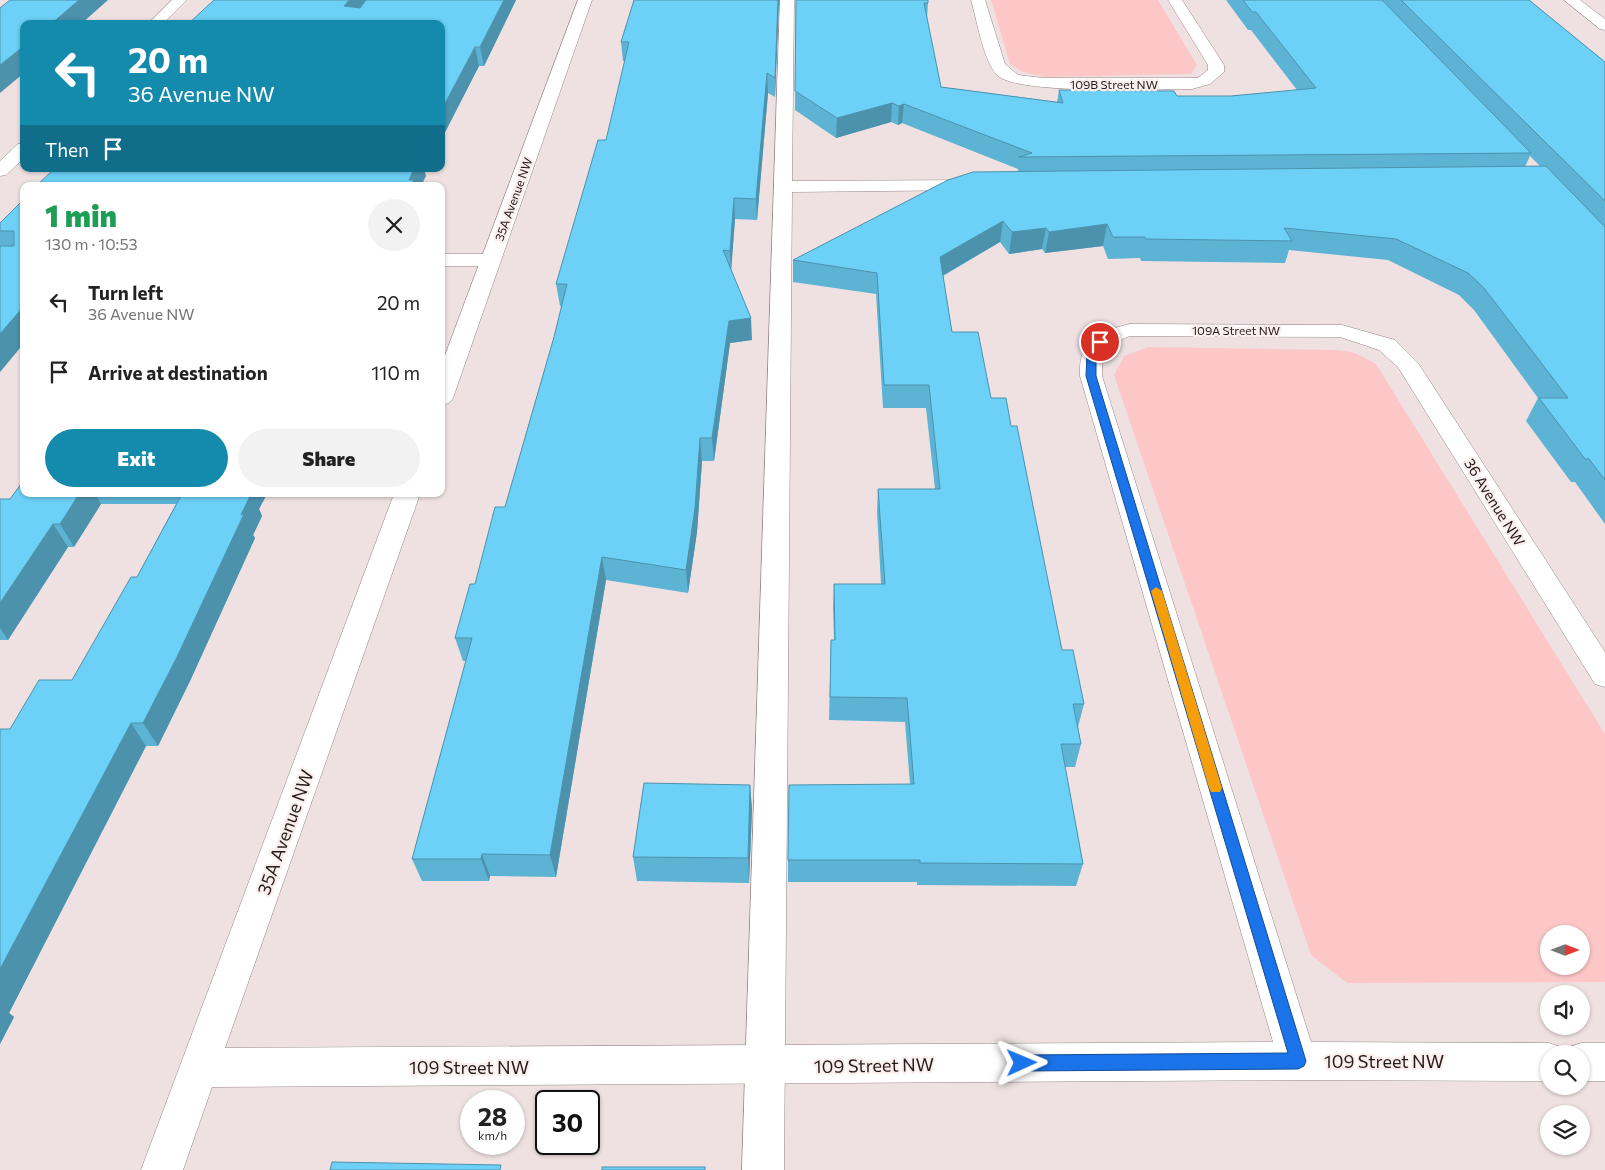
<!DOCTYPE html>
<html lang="en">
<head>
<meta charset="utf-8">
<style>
  body { margin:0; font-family:Commissioner,sans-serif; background:#f2f2f2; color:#222; height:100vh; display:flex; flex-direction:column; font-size:19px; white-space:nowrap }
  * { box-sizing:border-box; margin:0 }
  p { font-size:16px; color:#767676 }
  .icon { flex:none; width:28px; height:28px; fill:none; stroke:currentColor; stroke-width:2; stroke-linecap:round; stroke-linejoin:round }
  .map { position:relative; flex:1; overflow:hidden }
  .side { position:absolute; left:20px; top:182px; width:425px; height:315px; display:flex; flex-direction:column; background:#fff; border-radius:10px; box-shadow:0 1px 4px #0004 }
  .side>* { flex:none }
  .banner { position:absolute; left:20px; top:20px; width:425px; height:152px; border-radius:10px; box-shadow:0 1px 4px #0004; background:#148aad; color:#fff; overflow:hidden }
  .needle { width:32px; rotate:90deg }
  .tools { position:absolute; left:1540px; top:925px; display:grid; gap:10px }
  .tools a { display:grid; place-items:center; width:50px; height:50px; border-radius:50%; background:#fff; box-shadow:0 1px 4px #0004; font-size:25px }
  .speed { position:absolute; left:460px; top:1090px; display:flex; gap:10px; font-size:25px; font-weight:700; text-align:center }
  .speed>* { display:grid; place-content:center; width:65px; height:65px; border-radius:50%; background:#fff; box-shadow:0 1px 4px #0004; line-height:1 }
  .speed small { font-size:12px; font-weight:400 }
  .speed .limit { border:2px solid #111; border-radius:8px; background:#fff; color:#111 }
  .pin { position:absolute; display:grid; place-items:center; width:42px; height:42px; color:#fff; margin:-21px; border:2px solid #fff; border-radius:50%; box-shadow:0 1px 5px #0007 }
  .me { position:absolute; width:55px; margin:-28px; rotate:89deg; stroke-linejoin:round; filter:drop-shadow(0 0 4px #0008) }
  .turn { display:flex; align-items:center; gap:18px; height:105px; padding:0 25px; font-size:22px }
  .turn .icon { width:65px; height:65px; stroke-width:2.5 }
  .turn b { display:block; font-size:35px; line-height:42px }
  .then { display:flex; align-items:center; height:48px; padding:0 25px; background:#0003; gap:10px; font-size:19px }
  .round { display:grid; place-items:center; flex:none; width:52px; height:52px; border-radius:26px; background:#f2f2f2 }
  .overview { display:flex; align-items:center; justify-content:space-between; height:85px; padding:0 25px }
  h1 { font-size:30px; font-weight:800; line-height:38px; color:#1e9e55 }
  .action { display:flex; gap:10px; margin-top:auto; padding:10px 25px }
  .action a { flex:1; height:58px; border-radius:30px; background:#148aad; color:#fff; font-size:20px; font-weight:800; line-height:58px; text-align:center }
  .action a+a { background:#f2f2f2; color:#222 }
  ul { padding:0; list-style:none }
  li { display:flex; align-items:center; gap:15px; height:70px; padding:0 25px }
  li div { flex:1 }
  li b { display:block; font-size:19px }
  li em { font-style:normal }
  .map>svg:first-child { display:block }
  .green { fill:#fdc7c8; fill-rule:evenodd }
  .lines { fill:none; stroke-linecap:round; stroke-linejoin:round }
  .lane-casing { stroke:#948787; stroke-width:1 }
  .street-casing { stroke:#948787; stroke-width:1 }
  .lane { fill:#fff; fill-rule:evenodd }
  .street { fill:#fff; fill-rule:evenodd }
  .wall { fill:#5db3d4; fill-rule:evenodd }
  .shaded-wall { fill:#4c92ad }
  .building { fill:#6cd0f7; stroke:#4c92ad }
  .route { fill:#1a73e8; stroke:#114b97 }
  .slow { fill:#f59e0b }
  .labels { text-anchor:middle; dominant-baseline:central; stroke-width:4.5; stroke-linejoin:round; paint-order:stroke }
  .far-street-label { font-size:12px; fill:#221d1d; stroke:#fdeeee }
  .street-label { font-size:15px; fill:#221d1d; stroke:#fdeeee }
  .near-street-label { font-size:18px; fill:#221d1d; stroke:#fdeeee }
</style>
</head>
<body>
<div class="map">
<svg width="1605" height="1170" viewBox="0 0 1605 1170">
  <rect width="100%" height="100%" fill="#efe1e1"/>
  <g class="green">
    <polygon points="991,0 1158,0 1197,65 1191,74 1045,77 1023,72 1010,64"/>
    <path d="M1149,347l189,3 17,3 21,11 229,370v248l-258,1 -36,-28 -197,-580 10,-19zM1549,934h32v32h-32z"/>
  </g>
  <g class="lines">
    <g class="lane-casing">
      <g id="lane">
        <polygon points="780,0 794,0 792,181 975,180 981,181 984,185 981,189 975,190 792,192 784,1170 742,1170"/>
        <polygon points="441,254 491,254 498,256 501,260 498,264 491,266 441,266"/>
      </g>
    </g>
    <g class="street-casing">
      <g id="street">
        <polygon points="172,0 187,0 163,24 148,24"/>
        <polygon points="578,0 592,0 453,398 449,403 441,405 441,366"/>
        <path d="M971,0h14l20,64 13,11 25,3h155l10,-8v-5l-40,-65h14l42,65v7l-14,12 -18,5c-34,0 -176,6 -195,-14 -14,-15 -20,-55 -26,-75z"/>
        <polygon points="1564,0 1580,0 1605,19 1605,30 1600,29"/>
        <polygon points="24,143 24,158 6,175 0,176 0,161 18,144"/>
        <path d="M1130,324l212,1 53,15 23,23 187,289v35l-10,-3 -197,-317 -19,-17 -39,-13 -210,-1c-21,7 -29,18 -28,40l209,666 238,1 14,5 2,6h-16v27l-251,-1 -1086,7 -29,83h-42l253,-676h26l-195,554 1048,-6 -193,-666c-2,-36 19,-45 50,-52z"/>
        <polygon points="1581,1043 1605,1043 1605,1081 1581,1081 1581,1054 1565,1054 1567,1048"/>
      </g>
    </g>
    <use href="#lane" class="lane"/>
    <use href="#street" class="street"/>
  </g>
  <g class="wall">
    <polygon points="516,0 484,66 479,66 441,140 441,24"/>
    <polygon points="634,0 779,0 775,97 768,93 757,220 735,219 731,269 752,340 730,343 714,461 702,461 697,532 688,593 606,580 556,877 490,876 489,881 422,881 412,859 466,661 463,661 455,638 505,507 554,337 562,306 560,306 556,284 606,140 625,61 623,61 621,42"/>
    <path d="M796,0l132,3 -1,16 14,68 116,15 2,-12 118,6h54l66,-6 -46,-60h-3l-22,-30h303l76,62v462l-30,-42h-4l-45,-61 12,-23 -64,-88 -15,-15 -71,-35 -99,-10 -4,13 -144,-2 -1,-3 -32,1 -5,-13 -58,7 -3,-4 -33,5 -9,-12 -57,34 9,56 39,66 20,28 51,224 22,54 -6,23 3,17 -6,23h-10l18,97 -7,22 -159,-1v-3h-129v-22l122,-76 -5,-62 -76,-2 2,-80h3l-1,-33 1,-23h47l-4,-72 1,-23h57l-9,-81h-43l-7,-114 -83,-12v-22l225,-89v-2l-116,-46 -4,2 -7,-3 -55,16 -41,-28zM1530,156l10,10 -15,1z"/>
    <polygon points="24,199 24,343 0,372 0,223"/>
    <polygon points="24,494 267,494 259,509 262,516 253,535 255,538 190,681 158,746 146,746 9,1013 14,1017 0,1044 10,729 72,680 137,577 176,504 101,504 74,547 68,547 8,640 0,640 0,499 10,499"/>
    <polygon points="750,785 752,810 749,883 637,881 633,857"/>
  </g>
  <g class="shaded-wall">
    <polygon points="79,0 108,0 81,24 51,24"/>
    <polygon points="349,0 366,0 349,24 344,6"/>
    <polygon points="504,0 516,0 484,66 480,47"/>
    <polygon points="778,0 779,0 775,97 775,78"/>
    <polygon points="24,46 24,73 0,93 0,65"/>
    <polygon points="475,47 479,66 441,140 441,111"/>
    <polygon points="767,73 768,93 757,220 756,199"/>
    <polygon points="892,103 891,122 836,138 837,118"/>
    <polygon points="904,104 902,123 898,125 899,106"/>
    <polygon points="414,169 427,169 425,172 426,176 421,186 410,186 409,180"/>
    <polygon points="734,198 735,219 731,273 730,251"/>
    <polygon points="1003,221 1000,242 938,278 940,257"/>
    <polygon points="1107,224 1103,246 1045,253 1049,232"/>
    <polygon points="1046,228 1042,249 1009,254 1012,232"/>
    <polygon points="24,306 24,343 0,372 0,334"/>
    <polygon points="751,318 752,340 730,343 714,461 712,438 729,321"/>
    <polygon points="700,438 702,461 697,532 688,593 686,570"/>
    <polygon points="79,494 95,494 101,504 74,547 60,524"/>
    <polygon points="247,494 267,494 259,509 262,516 253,535 255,538 190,681 158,746 143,723 241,515"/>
    <polygon points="53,524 68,547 8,640 0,628 0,603"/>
    <polygon points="602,557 606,580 556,877 550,855"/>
    <polygon points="131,723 146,746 9,1013 14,1017 0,1044 0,969"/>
    <polygon points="750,785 752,810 749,883 748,858"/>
    <polygon points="482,854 490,876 489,881 481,859"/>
  </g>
  <g class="building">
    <polygon points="10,0 79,0 51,24 24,24 24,46 0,65 0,8"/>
    <polygon points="214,0 349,0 344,6 360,8 366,0 504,0 480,47 475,47 441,111 441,24 188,24"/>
    <polygon points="634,0 778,0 775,78 767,73 756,199 734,198 730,251 723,250 751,318 729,321 712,438 700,438 695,508 686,570 602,557 550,855 482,854 481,859 412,859 472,638 455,638 470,584 475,584 495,507 505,507 554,337 567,284 556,284 598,140 606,140 629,42 621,42"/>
    <polygon points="796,0 928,0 928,3 924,3 941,87 1063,103 1059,90 1174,91 1177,96 1231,96 1316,88 1256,12 1252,12 1243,0 1382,0 1531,153 1019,157 1032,153 904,104 899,106 892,103 837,118 795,91"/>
    <polygon points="1401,0 1529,0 1605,62 1605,201"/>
    <polygon points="1546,166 1605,227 1605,480 1589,459 1585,459 1539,398 1568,398 1484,288 1468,273 1396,239 1284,228 1292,241 1146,239 1145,237 1113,237 1107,224 1049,232 1046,228 1012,232 1003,221 940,257 952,332 978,332 991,398 1006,398 1011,426 1017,426 1062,650 1073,650 1084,704 1073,704 1081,744 1061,744 1083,864 920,863 920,860 788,860 789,785 914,784 907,698 830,697 831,640 835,640 834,584 885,584 878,489 940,489 929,385 884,385 877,273 793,260 948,180 973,172"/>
    <polygon points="54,169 414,169 409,180 414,180 411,186 36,186"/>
    <polygon points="24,199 24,306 0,334 0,246 14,246 14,231 0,231 0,223"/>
    <polygon points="24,480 24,494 79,494 60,524 53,524 0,603 0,499 10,499"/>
    <polygon points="182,494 251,494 241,515 244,514 177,657 143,723 131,723 0,969 0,729 10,729 39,680 72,680 131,577 137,577"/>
    <polygon points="644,783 750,785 748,858 633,857"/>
    <polygon points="332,1162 501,1165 500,1170 330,1170"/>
    <rect x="602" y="1167" width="103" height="3"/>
  </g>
  <polygon class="route" points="1100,339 1104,342 1096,354 1096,376 1306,1061 1304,1066 1298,1069 1022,1071 1016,1069 1014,1063 1016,1058 1022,1055 1288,1053 1086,376 1087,354 1096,340"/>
  <polygon class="slow" points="1156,587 1162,591 1222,788 1220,792 1211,792 1209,788 1151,591"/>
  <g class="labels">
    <g class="far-street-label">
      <text x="1114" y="84">109B Street NW</text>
      <text transform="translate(513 199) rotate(-70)">35A Avenue NW</text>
      <text x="1236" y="330">109A Street NW</text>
    </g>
    <g class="street-label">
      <text transform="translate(1495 502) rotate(58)">36 Avenue NW</text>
    </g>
    <g class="near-street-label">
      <text transform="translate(285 832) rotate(-70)">35A Avenue NW</text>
      <text x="1384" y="1061">109 Street NW</text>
      <text transform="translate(874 1065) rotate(-1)">109 Street NW</text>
      <text x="469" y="1067">109 Street NW</text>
    </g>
  </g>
</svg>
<div class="tools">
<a><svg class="needle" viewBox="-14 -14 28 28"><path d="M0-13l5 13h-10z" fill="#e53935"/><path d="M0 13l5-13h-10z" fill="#767676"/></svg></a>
<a><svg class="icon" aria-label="sound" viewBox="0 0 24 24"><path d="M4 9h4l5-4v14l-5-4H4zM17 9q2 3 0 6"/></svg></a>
<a><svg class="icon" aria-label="search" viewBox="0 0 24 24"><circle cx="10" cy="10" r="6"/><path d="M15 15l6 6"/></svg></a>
<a><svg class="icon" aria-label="layers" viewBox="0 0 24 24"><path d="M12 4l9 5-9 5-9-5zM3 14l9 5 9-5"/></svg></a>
</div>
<div class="speed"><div>28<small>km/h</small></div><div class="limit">30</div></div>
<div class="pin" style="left:1100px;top:342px;background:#d93025"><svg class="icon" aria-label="arrive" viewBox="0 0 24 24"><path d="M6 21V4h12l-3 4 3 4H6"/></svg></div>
<svg class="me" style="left:1022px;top:1063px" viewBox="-20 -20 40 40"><path d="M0-17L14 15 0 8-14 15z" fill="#1a73e8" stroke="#fff" stroke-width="4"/></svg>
<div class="banner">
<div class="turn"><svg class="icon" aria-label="left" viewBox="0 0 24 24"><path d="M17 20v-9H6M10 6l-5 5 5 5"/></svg><div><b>20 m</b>36 Avenue NW</div></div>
<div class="then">Then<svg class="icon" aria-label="arrive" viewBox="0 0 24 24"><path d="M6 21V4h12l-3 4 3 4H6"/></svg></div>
</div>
<section class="side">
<div class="overview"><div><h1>1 min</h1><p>130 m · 10:53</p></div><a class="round"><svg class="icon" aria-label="close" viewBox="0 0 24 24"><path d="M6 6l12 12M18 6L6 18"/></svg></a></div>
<ul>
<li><svg class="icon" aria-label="left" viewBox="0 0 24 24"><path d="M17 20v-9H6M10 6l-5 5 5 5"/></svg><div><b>Turn left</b><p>36 Avenue NW</p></div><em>20 m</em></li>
<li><svg class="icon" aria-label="arrive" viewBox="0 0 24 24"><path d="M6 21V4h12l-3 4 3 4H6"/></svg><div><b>Arrive at destination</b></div><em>110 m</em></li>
</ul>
<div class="action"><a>Exit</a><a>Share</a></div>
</section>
</div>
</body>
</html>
